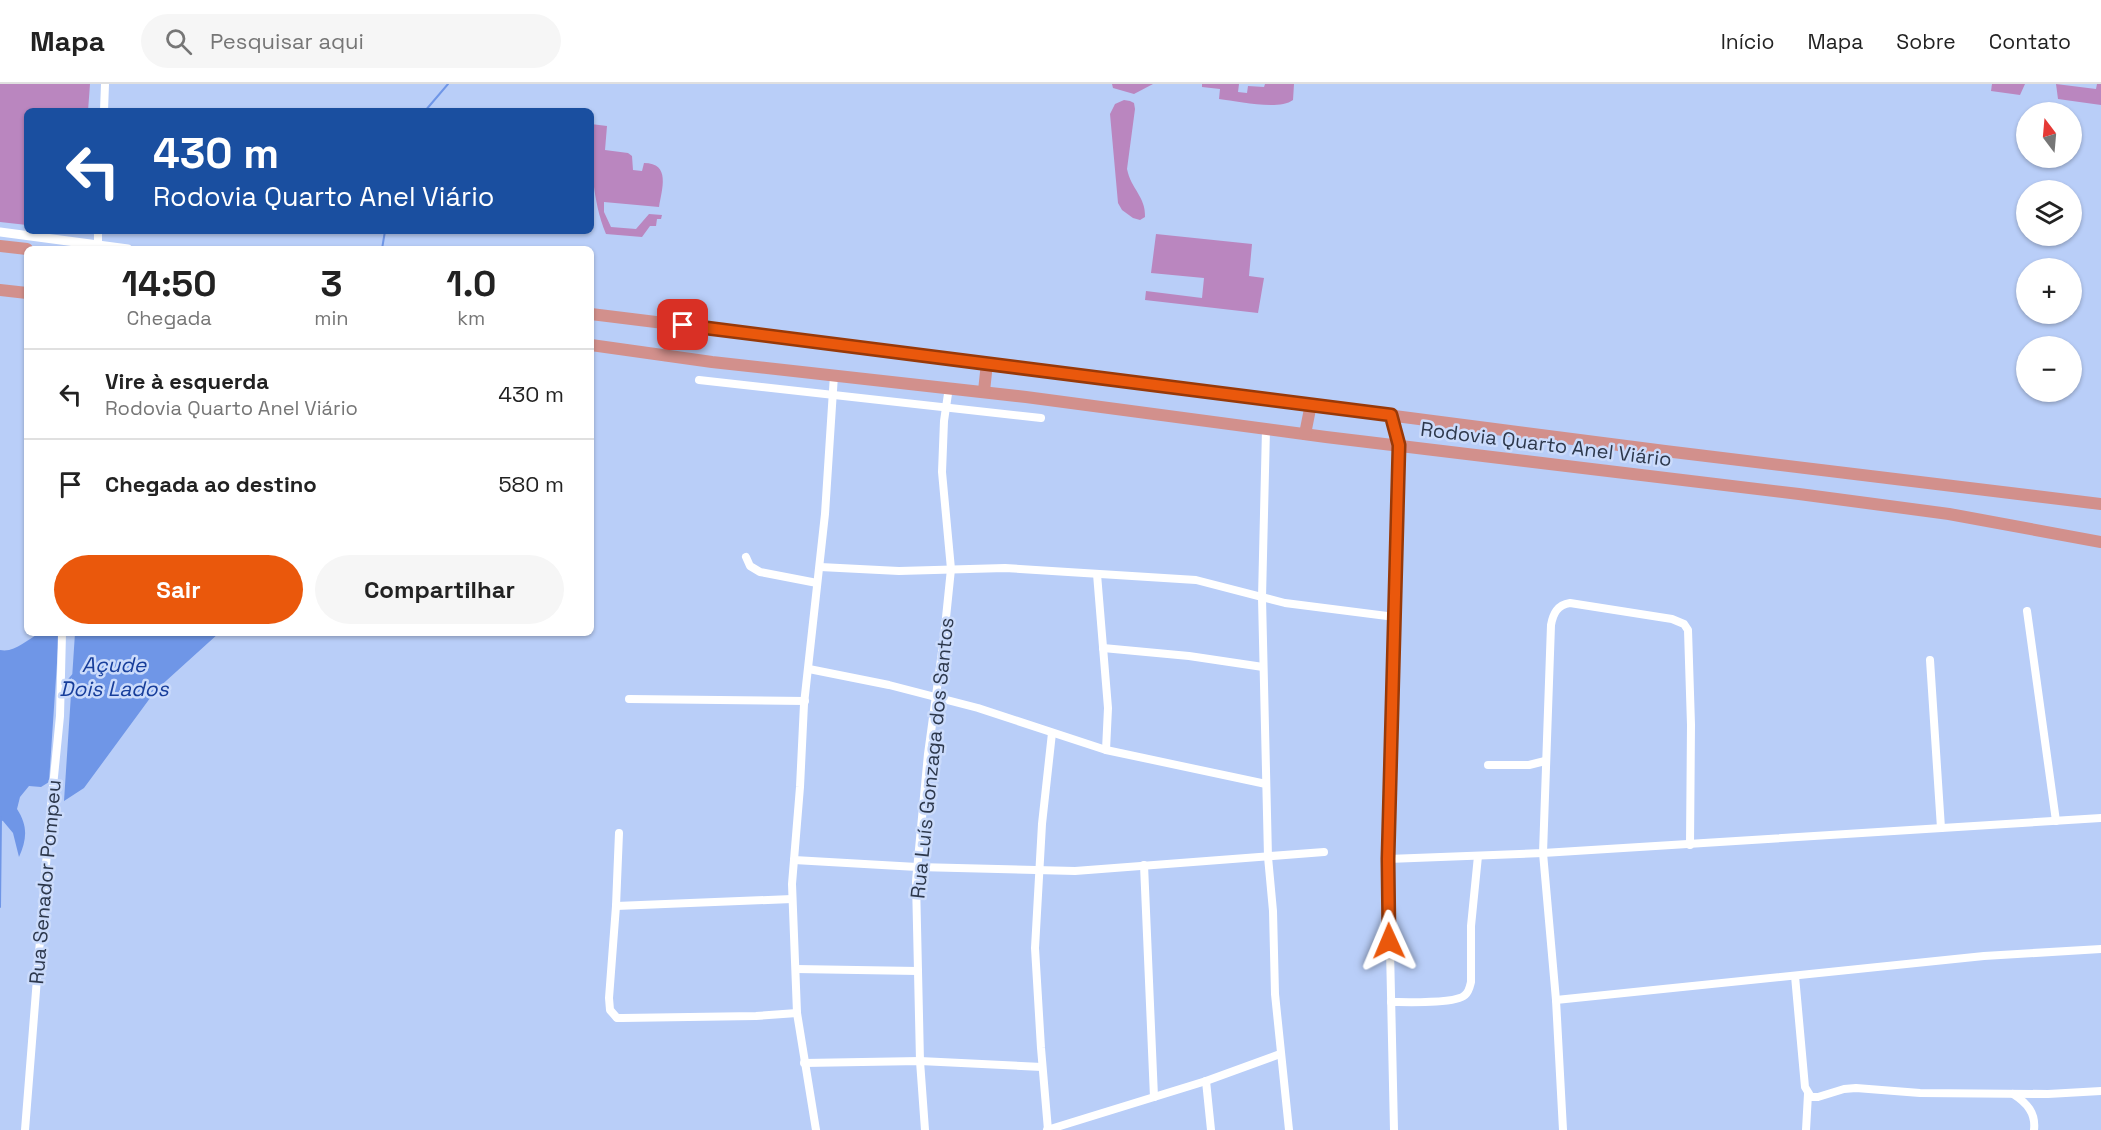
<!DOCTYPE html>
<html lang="pt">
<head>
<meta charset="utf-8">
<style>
  body { margin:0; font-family:"Space Grotesk",sans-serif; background:#f6f6f6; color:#222; height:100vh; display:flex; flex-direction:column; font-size:22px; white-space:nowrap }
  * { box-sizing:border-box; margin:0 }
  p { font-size:20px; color:#767676 }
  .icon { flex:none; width:33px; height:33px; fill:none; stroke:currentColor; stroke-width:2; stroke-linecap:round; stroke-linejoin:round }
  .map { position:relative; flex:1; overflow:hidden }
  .side { position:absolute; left:24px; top:162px; width:570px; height:390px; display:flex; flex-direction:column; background:#fff; border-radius:9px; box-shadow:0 2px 4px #0004 }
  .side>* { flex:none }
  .banner { position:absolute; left:24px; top:24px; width:570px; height:126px; border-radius:9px; box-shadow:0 2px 4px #0004; background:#1a4fa0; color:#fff; overflow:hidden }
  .needle { width:39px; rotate:344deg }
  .tools { position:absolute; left:2016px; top:18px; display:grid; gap:12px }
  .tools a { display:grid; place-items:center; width:66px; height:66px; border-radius:50%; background:#fff; box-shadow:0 2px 4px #0004; font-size:30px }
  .pin { position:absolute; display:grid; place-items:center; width:51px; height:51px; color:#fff; margin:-26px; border-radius:12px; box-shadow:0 3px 9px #0006 }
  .me { position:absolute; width:66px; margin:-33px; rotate:359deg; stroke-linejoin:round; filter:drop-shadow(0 0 4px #0008) }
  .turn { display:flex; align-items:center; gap:21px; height:126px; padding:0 30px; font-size:27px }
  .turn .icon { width:78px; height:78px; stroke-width:2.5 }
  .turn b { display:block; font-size:42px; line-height:51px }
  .eta { display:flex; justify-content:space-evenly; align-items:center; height:102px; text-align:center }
  .eta b { font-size:36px; font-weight:600; line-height:42px }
  .cta { display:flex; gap:12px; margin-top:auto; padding:12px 30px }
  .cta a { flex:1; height:69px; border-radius:36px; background:#ea580c; color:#fff; font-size:24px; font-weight:600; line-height:69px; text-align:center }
  .cta a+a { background:#f6f6f6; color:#222 }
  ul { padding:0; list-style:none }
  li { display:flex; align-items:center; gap:18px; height:90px; padding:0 30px; border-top:2px solid #e0e0e0 }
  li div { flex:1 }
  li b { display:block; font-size:22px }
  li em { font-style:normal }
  header { display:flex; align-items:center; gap:36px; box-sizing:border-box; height:84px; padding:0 30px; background:#fff; border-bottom:2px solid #e0e0e0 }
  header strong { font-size:28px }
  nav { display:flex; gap:33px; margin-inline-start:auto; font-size:21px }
  .search { width:420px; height:54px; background:#f6f6f6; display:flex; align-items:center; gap:15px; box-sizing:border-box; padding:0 21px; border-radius:33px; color:#767676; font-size:22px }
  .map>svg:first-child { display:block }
  .green { fill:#ba86bf }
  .water { fill:#6f96e7 }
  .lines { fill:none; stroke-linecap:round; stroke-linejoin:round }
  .stream { stroke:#6f96e7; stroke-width:2 }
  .minor { stroke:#fff; stroke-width:8 }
  .tertiary { stroke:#fff; stroke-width:9 }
  .trunk { stroke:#d2908c; stroke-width:12 }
  .route-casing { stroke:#983908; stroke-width:15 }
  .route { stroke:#ea580c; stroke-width:10 }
  .labels { text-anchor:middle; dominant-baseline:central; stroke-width:5; stroke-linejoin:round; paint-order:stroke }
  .street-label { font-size:20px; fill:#2d384c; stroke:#cbdbfb }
  .water-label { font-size:21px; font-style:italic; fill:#173e9b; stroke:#cbdbfb }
</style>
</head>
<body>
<header>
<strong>Mapa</strong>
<div class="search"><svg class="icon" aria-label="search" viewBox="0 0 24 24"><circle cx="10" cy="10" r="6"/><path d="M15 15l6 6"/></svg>Pesquisar aqui</div>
<nav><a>Início</a><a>Mapa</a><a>Sobre</a><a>Contato</a></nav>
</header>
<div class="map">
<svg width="2101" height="1046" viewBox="0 0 2101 1046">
  <rect width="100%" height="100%" fill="#b9cef8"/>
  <g class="green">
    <polygon points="0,0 90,0 88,27 27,27 27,141 0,138"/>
    <polygon points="1112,0 1153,0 1134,10 1113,4"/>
    <path d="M1202,0h37l-1,8 9,1 1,-7 16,1 1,-3h29l-1,16c-15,11 -55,1 -74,-1l1,-10 -18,-2z"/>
    <polygon points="1992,0 2025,0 2020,11 1991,7"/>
    <polygon points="2056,0 2096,5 2097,0 2101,0 2101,21 2058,15"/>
    <path d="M1130,17l4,2 1,6 -8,60c4,20 19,28 18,48l-5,3 -7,-2 -11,-8 -4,-7 -8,-89 5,-10 9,-4z"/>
    <path d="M591,40l16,2 -2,24 23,3 4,3 1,14 9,1 2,-8c27,0 18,26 15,44l-55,-5v10l7,15 25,2 13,-15 13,1 -1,4h-4l-1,7h-6l-8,11 -36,-3c-14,-34 -15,-73 -15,-110z"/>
    <polygon points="1156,150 1252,160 1249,192 1264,194 1258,229 1145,216 1146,207 1202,214 1204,194 1151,189"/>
  </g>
  <g class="water">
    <path d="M40,549h19l-10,149 -8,5 -12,-1 -9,11 -3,12c11,17 10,30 2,48l-6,-24 -10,-12 -3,-1v-170c15,3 26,-10 40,-17z"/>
    <polygon points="75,549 219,549 156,606 84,704 64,717"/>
  </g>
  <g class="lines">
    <g class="stream">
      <polyline points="425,27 448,0"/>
      <polyline points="382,165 385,147"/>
      <polyline points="67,598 73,591"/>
      <polyline points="0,823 1,733"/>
    </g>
    <g class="minor">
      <polyline points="104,27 105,0"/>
      <polyline points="98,160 98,147"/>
      <polyline points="699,296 1041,334"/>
      <polyline points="1266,345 1262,514 1268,773 1273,827 1275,910 1289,1046"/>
      <polyline points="746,473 750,482 760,488 817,499"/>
      <polyline points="820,483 899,487 1005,484 1196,496 1285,519 1395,533"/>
      <polyline points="1097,490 1108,624 1106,666"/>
      <polyline points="2027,527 2056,737"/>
      <polyline points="1103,564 1189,572 1263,583"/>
      <polyline points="1930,576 1941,744"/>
      <polyline points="809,585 889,601 978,624 1106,666 1266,700"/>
      <polyline points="629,615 805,617"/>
      <polyline points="1488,681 1529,681 1545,677"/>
      <polyline points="619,749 616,822 609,914 610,926 617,934 622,934 756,932 797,929"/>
      <polyline points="1388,775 1543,769 2101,734"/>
      <polyline points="794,776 917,783 1075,787 1324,768"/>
      <polyline points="1144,781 1154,1013"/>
      <polyline points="616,822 792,815"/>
      <polyline points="796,885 918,887"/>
      <polyline points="1795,892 1805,1003 1811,1013 1818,1013 1844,1005 1856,1004 1920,1009 2048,1010 2101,1007"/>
      <polyline points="1556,916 1984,872 2101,865"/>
      <path d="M1391,918c15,0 65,2 74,-7 4,-3 5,-9 6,-13v-56l7,-70"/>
      <polyline points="804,979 920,977 1042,983"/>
      <polyline points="1206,997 1211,1046"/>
      <path d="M2013,1010c14,9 23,19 21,36"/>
      <polyline points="25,1046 49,743 60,632 62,549"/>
      <polyline points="816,1046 797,929 792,800 800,703 804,620 825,430 834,291"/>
      <polyline points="925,1046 920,977 916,797 928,670 944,553 951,485 942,388 944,337 949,303"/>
      <polyline points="1047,1046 1206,997 1280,970"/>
      <polyline points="1048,1046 1041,964 1035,864 1042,740 1052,649"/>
      <polyline points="1394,1046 1388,775 1399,361"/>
      <path d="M1563,1046l-7,-130 -13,-147 8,-228c2,-11 6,-20 19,-22l102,16 12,5 4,6 3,95 -1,120"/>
      <polyline points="1806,1046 1808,1010"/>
    </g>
    <polyline class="tertiary" points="0,148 128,165"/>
    <g class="trunk">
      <polyline points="0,162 27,165"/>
      <polyline points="0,206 27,209"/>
      <polyline points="591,230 987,279 1665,367 2101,420"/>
      <polyline points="591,261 712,278 1026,313 1326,353 1799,410 1949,430 2101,458"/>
      <polyline points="984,307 987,279"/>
      <polyline points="1391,331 1399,361"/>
      <polyline points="1305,350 1311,320"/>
    </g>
  </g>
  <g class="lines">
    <g class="route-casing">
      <polyline id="route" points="683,241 1391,331 1399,361 1388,775 1389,857"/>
    </g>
    <use href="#route" class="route"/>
  </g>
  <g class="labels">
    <g class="street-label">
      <text transform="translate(1546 360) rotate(7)">Rodovia Quarto Anel Viário</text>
      <text transform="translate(932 674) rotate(-84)">Rua Luís Gonzaga dos Santos</text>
      <text transform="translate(45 798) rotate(-85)">Rua Senador Pompeu</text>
    </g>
    <g class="water-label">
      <text x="114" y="580">Açude<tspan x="114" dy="24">Dois Lados</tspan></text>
    </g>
  </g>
</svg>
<div class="tools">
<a><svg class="needle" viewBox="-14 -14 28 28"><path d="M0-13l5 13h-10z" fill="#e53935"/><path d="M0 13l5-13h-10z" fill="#767676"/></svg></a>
<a><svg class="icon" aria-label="layers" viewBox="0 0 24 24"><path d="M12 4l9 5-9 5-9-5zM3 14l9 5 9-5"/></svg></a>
<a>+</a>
<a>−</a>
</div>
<div class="pin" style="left:683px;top:241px;background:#d93025"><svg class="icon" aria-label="arrive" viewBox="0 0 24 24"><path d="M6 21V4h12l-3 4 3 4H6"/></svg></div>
<svg class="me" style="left:1389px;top:857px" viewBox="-20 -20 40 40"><path d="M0-17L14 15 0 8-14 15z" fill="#ea580c" stroke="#fff" stroke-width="4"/></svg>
<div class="banner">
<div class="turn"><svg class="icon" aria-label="left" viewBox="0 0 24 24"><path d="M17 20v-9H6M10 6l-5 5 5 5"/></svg><div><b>430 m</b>Rodovia Quarto Anel Viário</div></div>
</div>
<section class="side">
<div class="eta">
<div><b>14:50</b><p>Chegada</p></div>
<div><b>3</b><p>min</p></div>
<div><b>1.0</b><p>km</p></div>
</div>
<ul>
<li><svg class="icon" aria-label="left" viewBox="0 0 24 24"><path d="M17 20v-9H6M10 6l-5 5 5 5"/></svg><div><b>Vire à esquerda</b><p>Rodovia Quarto Anel Viário</p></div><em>430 m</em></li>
<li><svg class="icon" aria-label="arrive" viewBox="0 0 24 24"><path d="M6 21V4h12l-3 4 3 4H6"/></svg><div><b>Chegada ao destino</b></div><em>580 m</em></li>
</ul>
<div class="cta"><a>Sair</a><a>Compartilhar</a></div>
</section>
</div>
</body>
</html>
